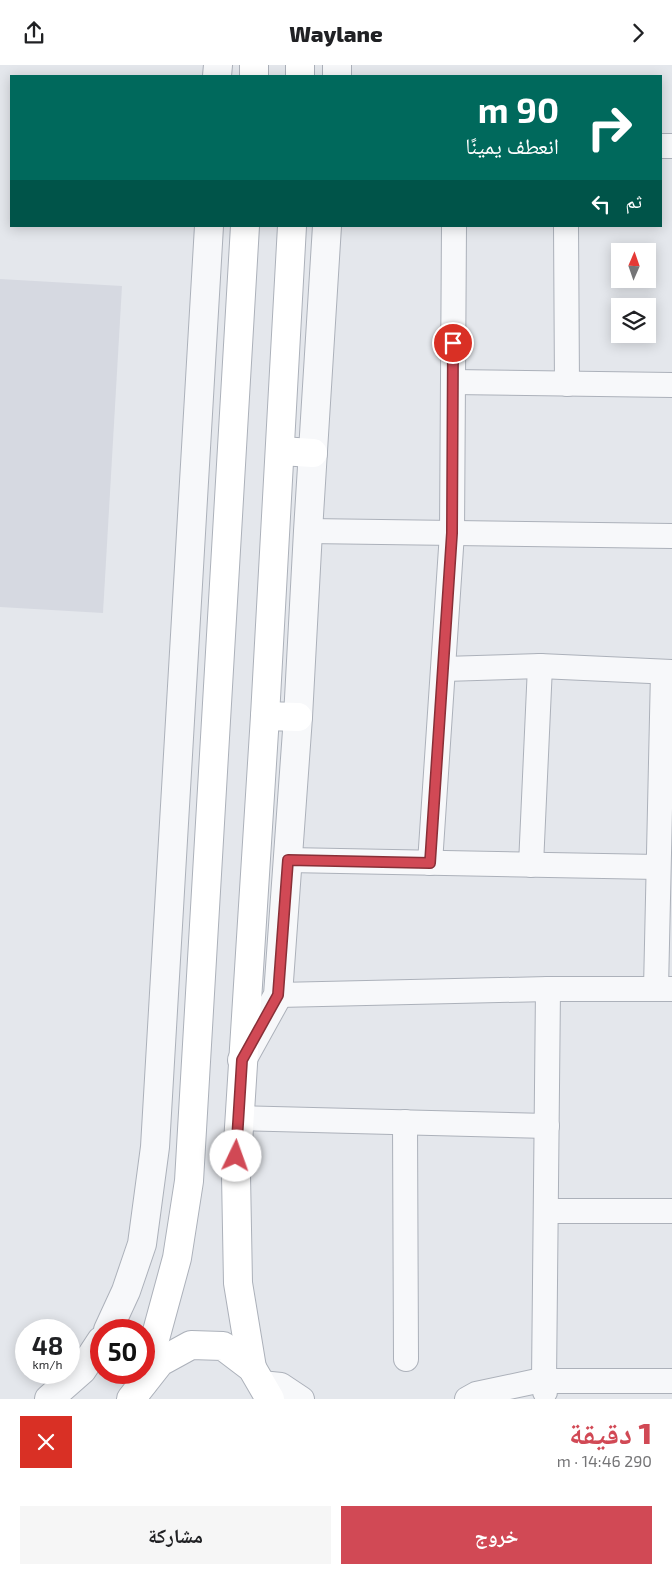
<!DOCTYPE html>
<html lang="ar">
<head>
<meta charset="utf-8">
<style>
  body { margin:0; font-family:"Exo 2","Noto Naskh Arabic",sans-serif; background:#f6f6f6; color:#202124; direction:rtl; height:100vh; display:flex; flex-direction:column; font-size:19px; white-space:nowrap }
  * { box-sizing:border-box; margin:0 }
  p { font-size:16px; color:#757577 }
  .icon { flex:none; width:28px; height:28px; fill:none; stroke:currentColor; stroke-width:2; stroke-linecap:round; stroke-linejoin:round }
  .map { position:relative; height:1334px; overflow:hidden; direction:ltr }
  .panel { display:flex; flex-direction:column; background:#fff; flex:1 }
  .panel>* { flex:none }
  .top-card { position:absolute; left:10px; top:10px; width:652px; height:152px; border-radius:0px; box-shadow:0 2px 12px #0003; direction:rtl; background:#00695c; color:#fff; overflow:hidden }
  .needle { width:32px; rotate:2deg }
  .tools { position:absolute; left:611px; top:178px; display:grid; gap:10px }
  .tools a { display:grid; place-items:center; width:45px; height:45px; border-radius:0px; background:#fff; box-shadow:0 2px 12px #0003; font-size:25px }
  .speed { position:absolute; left:15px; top:1254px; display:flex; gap:10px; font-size:25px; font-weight:700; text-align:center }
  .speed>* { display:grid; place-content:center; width:65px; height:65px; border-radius:50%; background:#fff; box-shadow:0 2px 12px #0003; line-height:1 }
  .speed small { font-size:12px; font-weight:400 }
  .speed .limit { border:8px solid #d22; background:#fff; color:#111 }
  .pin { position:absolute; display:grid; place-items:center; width:42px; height:42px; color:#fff; margin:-21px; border:2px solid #fff; border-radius:50%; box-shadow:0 1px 5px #0007 }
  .me { position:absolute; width:55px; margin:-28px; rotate:3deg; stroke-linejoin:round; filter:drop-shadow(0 0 4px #0008) }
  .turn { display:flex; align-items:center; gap:18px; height:105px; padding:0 20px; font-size:22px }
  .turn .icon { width:65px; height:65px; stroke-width:2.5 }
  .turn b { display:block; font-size:35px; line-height:42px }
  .then { display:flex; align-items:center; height:48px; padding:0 20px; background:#0003; gap:10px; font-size:19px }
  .round { display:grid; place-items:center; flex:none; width:52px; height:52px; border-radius:0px; background:#f6f6f6 }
  .overview { display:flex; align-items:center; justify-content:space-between; height:85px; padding:0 20px }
  h1 { font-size:30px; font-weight:800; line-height:38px; color:#d14955 }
  .button { display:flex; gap:10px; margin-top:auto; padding:10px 20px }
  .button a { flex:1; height:58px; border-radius:0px; background:#d14955; color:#fff; font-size:20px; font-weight:800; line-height:58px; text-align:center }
  .button a+a { background:#f6f6f6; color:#202124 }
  header { display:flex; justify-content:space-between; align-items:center; height:65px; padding:0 20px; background:#fff; font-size:22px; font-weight:800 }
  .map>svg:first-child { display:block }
  .built { fill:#d6d9e1 }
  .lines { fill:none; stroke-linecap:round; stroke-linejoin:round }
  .minor-casing { stroke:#acb1ba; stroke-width:26 }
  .tertiary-casing { stroke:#acb1ba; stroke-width:30 }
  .secondary-casing { stroke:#acb1ba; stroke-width:30 }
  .minor { stroke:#f7f8fa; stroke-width:24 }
  .tertiary { stroke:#f7f8fa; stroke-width:28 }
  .secondary { stroke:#fff; stroke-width:28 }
  .route-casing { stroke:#882f37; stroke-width:12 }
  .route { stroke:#d14955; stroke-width:9 }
</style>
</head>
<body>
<header><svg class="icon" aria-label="forward" viewBox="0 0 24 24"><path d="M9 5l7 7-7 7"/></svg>Waylane<svg class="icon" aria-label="share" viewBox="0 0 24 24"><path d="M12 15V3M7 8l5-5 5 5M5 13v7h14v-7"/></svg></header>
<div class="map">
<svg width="672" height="1334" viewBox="0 0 672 1334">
  <rect width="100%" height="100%" fill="#e4e7ec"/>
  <polygon class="built" points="0,214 122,221 103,548 0,542"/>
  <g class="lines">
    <g class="minor-casing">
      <g id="minor">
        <polyline points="661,81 672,81"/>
        <polyline points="566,161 567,319"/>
        <polyline points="453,317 672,320"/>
        <polyline points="308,466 672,471"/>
        <polyline points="444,604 540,601 672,607"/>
        <polyline points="288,795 658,802"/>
        <polyline points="430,798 452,468 454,161"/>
        <polyline points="531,800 540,601"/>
        <polyline points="656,924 663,607"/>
        <polyline points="278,930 548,924 672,924"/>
        <polyline points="238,1053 547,1061"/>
        <polyline points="405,1057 406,1294"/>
        <polyline points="546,1146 672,1146"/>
        <polyline points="261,1318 281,1320 302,1334"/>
        <polyline points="545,1327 544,1316 548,924"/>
        <polyline points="467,1334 476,1329 537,1316 672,1316"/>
      </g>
    </g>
    <g class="tertiary-casing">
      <g id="tertiary">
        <polyline points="217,11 218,0"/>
        <polyline points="337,11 337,0"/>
        <polyline points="242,995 278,930 298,652 308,466 327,161"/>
        <polyline points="108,1265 126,1226 142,1179 155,1082 209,161"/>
        <polyline points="49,1334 82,1305 101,1276"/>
      </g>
    </g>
    <g class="secondary-casing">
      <g id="secondary">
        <polyline points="254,11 254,0"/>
        <polyline points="300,11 300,0"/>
        <polyline points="280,386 313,388"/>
        <polyline points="265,651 298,652"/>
        <polyline points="252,1303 238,1218 236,1110 265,651 292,161"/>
        <polyline points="143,1318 177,1193 189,1116 245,161"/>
        <polyline points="131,1334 160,1297 191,1280 223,1281 252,1303 270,1334"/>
      </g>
    </g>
    <use href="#minor" class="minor"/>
    <use href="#tertiary" class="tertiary"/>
    <use href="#secondary" class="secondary"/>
  </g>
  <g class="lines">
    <g class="route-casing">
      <polyline id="route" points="236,1091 242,995 278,930 288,795 430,798 452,468 453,278"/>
    </g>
    <use href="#route" class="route"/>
  </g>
</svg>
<div class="tools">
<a><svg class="needle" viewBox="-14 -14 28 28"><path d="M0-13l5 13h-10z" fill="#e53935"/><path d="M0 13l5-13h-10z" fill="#757577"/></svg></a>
<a><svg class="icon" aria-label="layers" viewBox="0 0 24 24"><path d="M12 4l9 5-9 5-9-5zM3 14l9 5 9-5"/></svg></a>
</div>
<div class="speed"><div>48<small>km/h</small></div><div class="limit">50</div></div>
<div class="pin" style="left:453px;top:278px;background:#d93025"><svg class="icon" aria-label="arrive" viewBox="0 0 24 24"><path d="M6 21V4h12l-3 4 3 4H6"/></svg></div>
<svg class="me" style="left:236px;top:1091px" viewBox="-20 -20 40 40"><circle r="19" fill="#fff"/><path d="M0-13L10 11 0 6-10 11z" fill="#d14955"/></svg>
<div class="top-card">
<div class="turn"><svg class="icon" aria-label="right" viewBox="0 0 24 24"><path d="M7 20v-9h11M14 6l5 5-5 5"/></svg><div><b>90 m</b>انعطف يمينًا</div></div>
<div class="then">ثم<svg class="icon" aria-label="left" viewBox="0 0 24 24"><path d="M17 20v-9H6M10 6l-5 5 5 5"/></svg></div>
</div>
</div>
<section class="panel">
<div class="overview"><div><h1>1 دقيقة</h1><p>290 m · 14:46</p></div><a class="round" style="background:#d93025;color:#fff"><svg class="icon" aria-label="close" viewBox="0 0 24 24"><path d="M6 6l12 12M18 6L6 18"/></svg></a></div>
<div class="button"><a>خروج</a><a>مشاركة</a></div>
</section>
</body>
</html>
